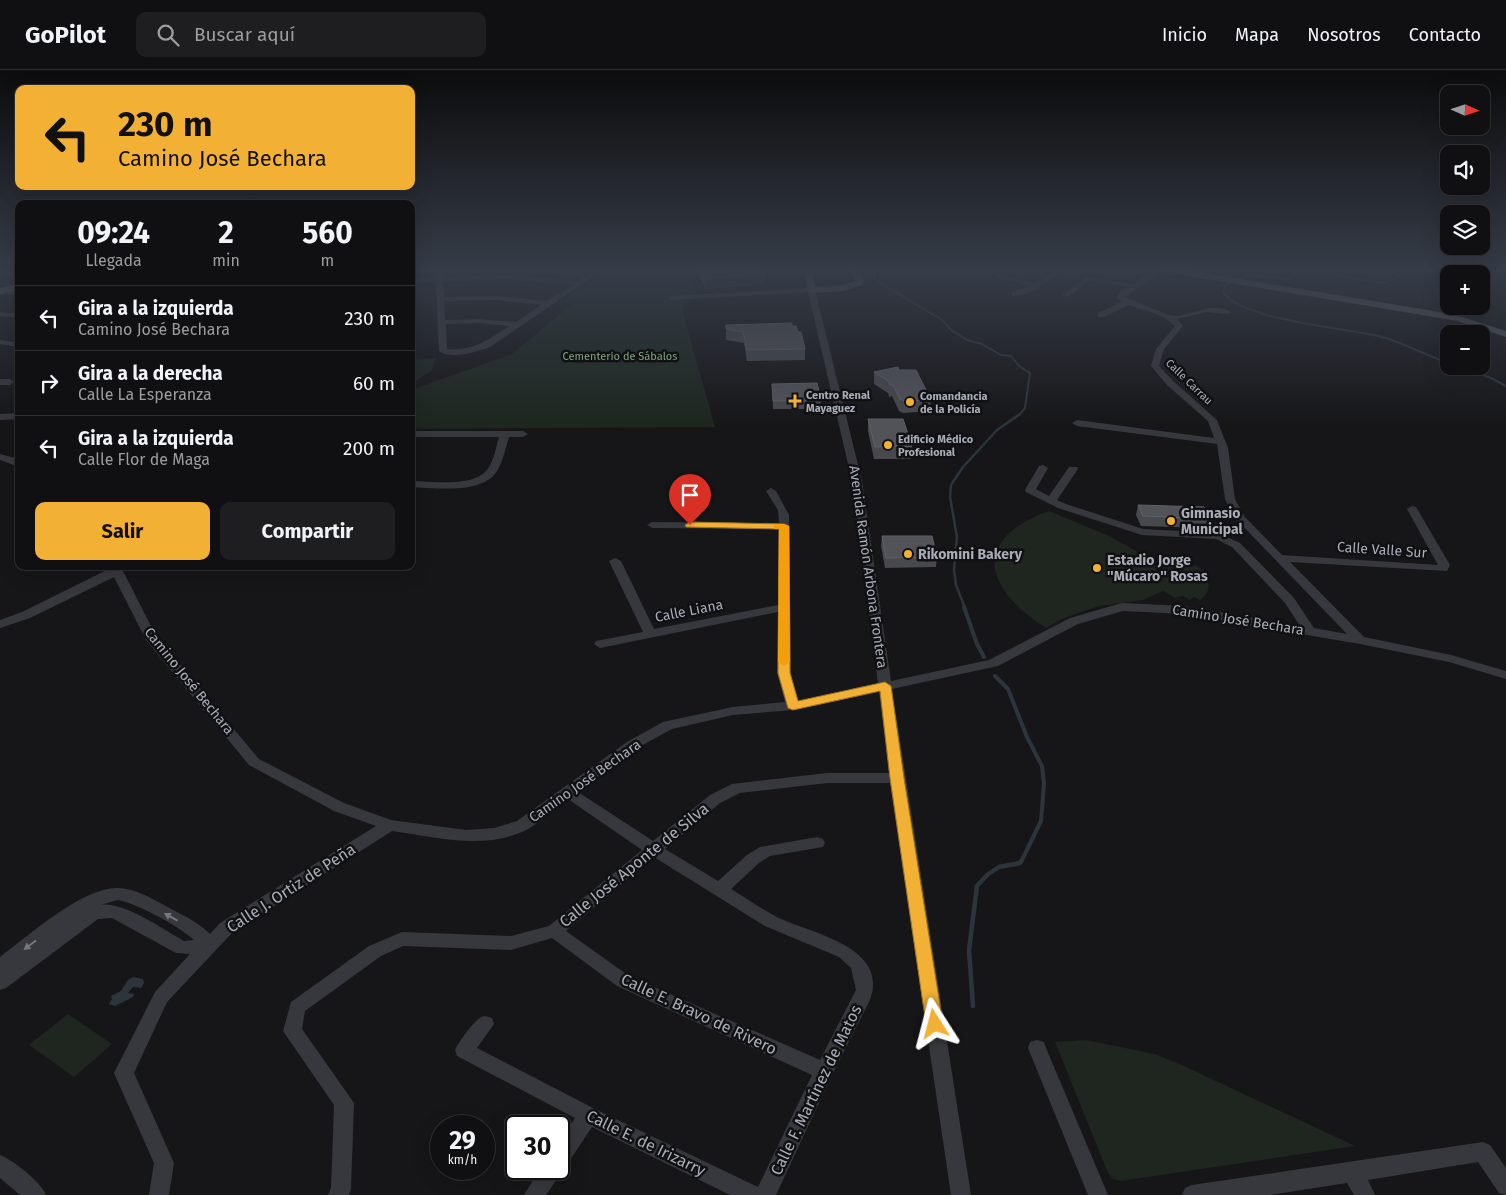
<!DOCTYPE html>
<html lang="es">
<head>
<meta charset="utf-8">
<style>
  body { margin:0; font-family:"Fira Sans",sans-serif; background:#1e1e20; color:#f1f3f6; height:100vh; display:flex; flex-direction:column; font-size:19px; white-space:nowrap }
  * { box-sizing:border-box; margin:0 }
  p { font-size:16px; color:#9c9d9f }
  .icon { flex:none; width:28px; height:28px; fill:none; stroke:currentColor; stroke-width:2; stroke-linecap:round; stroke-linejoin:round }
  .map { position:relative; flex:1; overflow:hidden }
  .sheet { position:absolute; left:15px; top:130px; width:400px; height:370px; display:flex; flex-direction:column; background:#101012; border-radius:10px; box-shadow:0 5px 20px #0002,0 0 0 1px #303032 }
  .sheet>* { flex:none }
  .banner { position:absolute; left:15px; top:15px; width:400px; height:105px; border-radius:10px; box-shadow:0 5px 20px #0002,0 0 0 1px #303032; background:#f2b134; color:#111; overflow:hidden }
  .needle { width:32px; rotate:93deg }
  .buttons { position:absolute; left:1440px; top:15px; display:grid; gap:10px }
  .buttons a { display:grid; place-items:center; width:50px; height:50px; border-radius:10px; background:#101012; box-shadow:0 5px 20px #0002,0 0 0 1px #303032; font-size:25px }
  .speed { position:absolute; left:430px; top:1045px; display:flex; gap:10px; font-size:25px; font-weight:700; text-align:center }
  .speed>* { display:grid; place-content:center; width:65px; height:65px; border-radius:50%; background:#101012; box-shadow:0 5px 20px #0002,0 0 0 1px #303032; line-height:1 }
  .speed small { font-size:12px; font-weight:400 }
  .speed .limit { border:2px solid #111; border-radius:8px; background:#fff; color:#111 }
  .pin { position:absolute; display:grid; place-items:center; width:42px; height:42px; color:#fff; margin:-51px -21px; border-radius:50% 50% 50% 0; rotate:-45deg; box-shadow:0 0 5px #0007 }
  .pin .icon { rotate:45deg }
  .me { position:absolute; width:55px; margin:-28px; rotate:351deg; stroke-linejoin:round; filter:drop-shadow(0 0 4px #0008) }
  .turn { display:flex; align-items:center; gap:18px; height:105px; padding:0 20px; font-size:22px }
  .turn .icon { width:65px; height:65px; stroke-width:2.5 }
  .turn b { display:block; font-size:35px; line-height:42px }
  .eta { display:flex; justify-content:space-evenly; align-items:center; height:85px; text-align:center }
  .eta b { font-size:30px; font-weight:700; line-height:35px }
  .primary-button { display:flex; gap:10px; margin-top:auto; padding:10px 20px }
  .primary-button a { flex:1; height:58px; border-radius:10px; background:#f2b134; color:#111; font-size:20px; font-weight:700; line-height:58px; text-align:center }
  .primary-button a+a { background:#1e1e20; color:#f1f3f6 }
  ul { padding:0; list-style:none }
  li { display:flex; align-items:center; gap:15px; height:65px; padding:0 20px; border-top:1px solid #303032 }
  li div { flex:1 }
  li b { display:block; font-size:19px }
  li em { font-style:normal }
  header { display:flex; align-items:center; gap:30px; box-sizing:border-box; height:70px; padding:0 25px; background:#101012; border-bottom:1px solid #303032 }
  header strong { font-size:24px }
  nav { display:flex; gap:28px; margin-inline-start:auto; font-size:18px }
  .search { width:350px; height:45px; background:#1e1e20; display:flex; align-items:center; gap:12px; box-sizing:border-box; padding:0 18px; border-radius:10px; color:#9c9d9f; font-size:19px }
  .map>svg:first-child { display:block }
  .green { fill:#1e261f }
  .water { fill:#2c353c }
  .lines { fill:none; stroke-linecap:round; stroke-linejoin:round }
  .stream-far3 { stroke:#2c353c; stroke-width:2 }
  .stream-far2 { stroke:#2c353c; stroke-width:2.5 }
  .stream-far1 { stroke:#2c353c; stroke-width:4 }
  .stream { stroke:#2c353c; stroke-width:4.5 }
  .minor { fill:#37383d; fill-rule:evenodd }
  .major { fill:#53555c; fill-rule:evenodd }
  .highway { fill:#63666e; fill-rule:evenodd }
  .wall { fill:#47494d }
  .shaded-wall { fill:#2f3033 }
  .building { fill:#525359; stroke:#5f6168 }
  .oneway { fill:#757881 }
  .route { fill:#f2b134; stroke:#9d7322 }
  .slow { fill:#f59e0b }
  .poi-dot { fill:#f2b134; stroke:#111113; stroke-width:2 }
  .labels { text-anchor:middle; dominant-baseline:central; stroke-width:5; stroke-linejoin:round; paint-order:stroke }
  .far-park-label { font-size:11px; fill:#7fa381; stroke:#111113 }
  .far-street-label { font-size:11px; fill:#a8adb8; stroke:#111113 }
  .far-poi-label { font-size:11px; font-weight:bold; fill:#a8adb8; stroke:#111113; text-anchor:start }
  .poi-label { font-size:14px; font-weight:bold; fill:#a8adb8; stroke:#111113; text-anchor:start }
  .street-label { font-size:14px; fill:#a8adb8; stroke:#111113 }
  .near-street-label { font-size:16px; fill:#a8adb8; stroke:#111113 }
</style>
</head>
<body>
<header>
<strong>GoPilot</strong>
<div class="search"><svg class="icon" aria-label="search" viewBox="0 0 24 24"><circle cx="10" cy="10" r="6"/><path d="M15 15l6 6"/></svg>Buscar aquí</div>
<nav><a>Inicio</a><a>Mapa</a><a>Nosotros</a><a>Contacto</a></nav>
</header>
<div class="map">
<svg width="1506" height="1125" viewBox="0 0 1506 1125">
  <rect width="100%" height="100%" fill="#161618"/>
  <g class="green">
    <polygon points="609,198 679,199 700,224 681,236 715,357 411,359 411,320 512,284 573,233 560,232"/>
    <polygon points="436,288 431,301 411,314 411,290"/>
    <path d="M1049,441l60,25 52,29 11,-4 7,4 6,-2 6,4 5,-2c12,9 19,25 4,35l-6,-3 -4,3 -7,-4 -8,2 -12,-7 -20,9 -44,6 -35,12 -18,10c-61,-39 -77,-88 3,-117z"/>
    <polygon points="68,944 112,974 74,1007 29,975"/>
    <polygon points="1086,970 1155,984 1186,997 1355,1076 1121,1111 1113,1109 1108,1103 1055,972"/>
  </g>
  <polygon class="water" points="133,907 143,909 144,913 141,918 133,917 128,923 134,924 133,927 115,936 109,934 112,929 111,926 121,921 128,910"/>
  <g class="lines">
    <g class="stream-far3">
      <polyline points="876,198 874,209 942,250 951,260 967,270 982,274 1001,285 1011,286 1019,296 1030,303 1025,338 1019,345"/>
      <path d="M1419,198l-36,15 -63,-10 -27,2 -5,4 -39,-3 -23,8 -3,8c17,28 124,36 159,45 23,6 44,19 67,26"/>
      <polyline points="1458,296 1491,308 1506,316"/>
    </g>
    <polyline class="stream-far2" points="965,538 956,515 954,500 957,467 950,427 951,415 963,397 997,360 1020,344"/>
    <g class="stream-far1">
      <polyline points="964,537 977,574 984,587"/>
      <polyline points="995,606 1008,619 1027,667 1042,696 1044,714 1041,751 1021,792"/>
    </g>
    <polyline class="stream" points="973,936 969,880 977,816 987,805 999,797 1020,793 1021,791"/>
    <g class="minor">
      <path d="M435,198h8v9l61,-2 74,6 19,-13h9l-116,79c-14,5 -38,13 -51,4l-3,-69 -25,1v-4l25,-1zM504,209l68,6 -25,16 -51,-5 -52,1 -1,-15zM496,230l45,5 -25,17 -38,-3 -33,1 -1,-19zM478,253l31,3c-20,14 -37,25 -62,23l-1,-25z"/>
      <path d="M1016,198h12l20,6 9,-5 6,1c-12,11 -34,27 -51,26v-4l17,-6 -33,-8v-4l38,9 10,-6z"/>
      <path d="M1153,198h8l-9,11 -27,18c6,3 43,18 48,19 18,1 40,-16 58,-4l-4,2 -21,-2 -29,7 6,7 -19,23 -5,17 14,15 44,39 11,28 7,51 9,17 38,39 156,10 -31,-56 5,-3 4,1 34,58 -3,6 -157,-9 74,75 87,18 55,16v8l-57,-17 -89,-18 -176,-30 -61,-3 -45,13 -80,42 -106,23 79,506h-20l-61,-412h-63l-87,10 -20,10 -55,46 53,32 29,-26 13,-8 57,-10 6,2 2,4 -2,4 -53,9 -11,7 -28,26c15,9 30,20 46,28 35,17 115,30 92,85l-38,75 -55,118h-46l-138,-68 -26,39 -4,2 -3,8 -13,19h-22l16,-26h19v-27l16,-24 -118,-62 -2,-6c3,-7 21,-33 29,-34 2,0 5,1 8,2l2,6 -17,24 118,61 163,78 54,-112 -195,-89 -65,-48 -41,12 -108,-4 -22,10 -76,55 -3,18 52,74 -3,86 -2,6h-21l3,-7 3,-83 -51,-74 8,-29 78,-56 33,-14 109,4 38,-10 93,-76 -74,-51c-13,10 -26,22 -40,30 -42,22 -92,8 -136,2l-160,102 -65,69 -33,71 40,90 -5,32h-20l5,-32 -40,-90 41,-81 35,-38 -14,-1 -64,-35 -14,1 -92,69 -6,2v-33c28,-21 83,-70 118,-69 16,0 33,10 46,17 16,9 33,16 46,29l10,-11 156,-97 -42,-15 -85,-46 -103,-125 -32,-63 -84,41 -30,10v-8l22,-8 93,-46h12l-4,5 33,65 103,123 85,44 47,17 75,10 28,-2 23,-7 110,-79 36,-20 70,-15 52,-5 -8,-29 1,-61 -178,36 -6,-4 2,-3 47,-9 -34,-71 6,-3 6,3 33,68 124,-24 1,-76 -127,-1 -5,-3 5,-3 127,1 -1,-13 -12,-19 5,-3 5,3 13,24 2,158 7,28 80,-17 -26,-203 -44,-189 -136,8 -4,-2 4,-2 139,-8 4,2 47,191 29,200 98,-21 81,-42 52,-15 62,3 116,20 -15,-23 -53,-56 -16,-8 -74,-4 -84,-27 -32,-16 -1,-2 14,-24 4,-1 5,3 -12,21 13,7 20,-29h8l1,2 -21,31 9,4 77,25 75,4 22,10 54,55 20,30 33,6 -113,-117 -9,-18 -8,-55 -140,-18 -5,-3 5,-3 137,18 -6,-17 -41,-36 -16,-19 5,-17 19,-23c-13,-13 -30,-15 -46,-21l-25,12h-6v-4l24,-11 -5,-4 2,-5 10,-6 -40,-6 -21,16 -7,-2 24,-18 49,7 12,-9zM879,622l10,81h-62l-95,11 -22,11 -57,46 -75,-49 59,-44 35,-19 61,-14 60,-5zM654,787l111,69 74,31 12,11 5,22 -36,70 -191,-84 -63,-45zM118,830c20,4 61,26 76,40l-10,1c-21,-11 -60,-40 -84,-36z"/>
      <polygon points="1231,198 1266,198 1262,200 1235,200"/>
      <polygon points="1340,198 1348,198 1351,201 1345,202"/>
      <polygon points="1364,198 1373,198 1375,200 1371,202"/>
      <polygon points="19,200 19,204 0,205 0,201"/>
      <polygon points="19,220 19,224 0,225 0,221"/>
      <polygon points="0,242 19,244 19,248 0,246"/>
      <polygon points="0,270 19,273 19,277 0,274"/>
      <polygon points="0,309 10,309 14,312 10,315 0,315"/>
      <polygon points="19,343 19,349 0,350 0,344"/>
      <path d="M411,361h112l5,3 -5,3h-14c-4,12 -6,26 -14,37 -17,20 -60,14 -84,13v-6c21,0 61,7 76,-11 7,-9 9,-23 12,-33h-88z"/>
      <polygon points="0,384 19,389 19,397 0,390"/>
      <polygon points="1037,970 1044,972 1046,978 1108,1125 1088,1125 1028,978 1030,972"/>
      <polygon points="1483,1072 1490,1075 1506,1098 1506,1125 1499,1123 1478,1092 1368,1110 1375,1125 1354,1125 1347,1113 1270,1125 1182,1125 1185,1118 1192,1115"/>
      <path d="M0,1085c13,5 41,27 46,40h-26l-20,-17z"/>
    </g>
    <g class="major">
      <polygon points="804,198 812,198 815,217 842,215 855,211 849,198 857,198 864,210 862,215 843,221 811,223 807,220"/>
      <polygon points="1155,198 1174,198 1434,241 1462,247 1506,261 1506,267 1457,251 1434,247 1159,201"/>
    </g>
    <polygon class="highway" points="19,213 19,219 0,224 0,218"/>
  </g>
  <g class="wall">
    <polygon points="694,198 762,198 766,204 766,214 706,219"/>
    <polygon points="726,255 792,256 805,279 805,290 747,291 744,273 726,270"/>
    <polygon points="899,300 931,330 930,341 903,343 899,341 892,326 889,327 888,323 874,314 874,302"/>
    <polygon points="772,314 821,330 820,339 773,339"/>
    <polygon points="868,349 912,376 911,389 874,389 868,361"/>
    <polygon points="1138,435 1210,449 1208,458 1141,456 1136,445"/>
    <polygon points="882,466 937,487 936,497 885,498 881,476"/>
  </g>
  <polygon class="shaded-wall" points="766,204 766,214 706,219 705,209"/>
  <g class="building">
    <polygon points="699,198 762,198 766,204 705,209"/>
    <polygon points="792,253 792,256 796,256 798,262 801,262 805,279 747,280 743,262 726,259 726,255"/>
    <polygon points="898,297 899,300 916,300 931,330 904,331 900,329 893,315 890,315 888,311 874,302"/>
    <polygon points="817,313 821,330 773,331 772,314"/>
    <polygon points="868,349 903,349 912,376 875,377"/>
    <polygon points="1138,435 1204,437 1210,449 1143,446"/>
    <polygon points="882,466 932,466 937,487 886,488"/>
  </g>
  <defs><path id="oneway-solid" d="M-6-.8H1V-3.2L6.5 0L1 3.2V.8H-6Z" transform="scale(1.25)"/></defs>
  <g class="oneway">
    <use href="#oneway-solid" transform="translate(171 847) rotate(-151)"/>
    <use href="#oneway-solid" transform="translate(30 875) rotate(143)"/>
  </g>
  <linearGradient id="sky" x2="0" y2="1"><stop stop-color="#0c0c0d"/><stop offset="0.56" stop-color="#363c48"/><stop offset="1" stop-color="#363c48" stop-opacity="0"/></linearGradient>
  <rect width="1506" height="356" fill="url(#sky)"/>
  <polygon class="route" points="690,452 784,454 789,456 790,603 798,631 885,612 891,616 904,708 943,954 941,959 935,961 929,959 926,954 890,708 880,621 793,640 788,638 778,603 779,459 686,457 685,455"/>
  <polygon class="slow" points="774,454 784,454 789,456 790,592 784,596 778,592 779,459 774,459"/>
  <g class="poi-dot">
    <path d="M792.5 323.5h5v5h5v5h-5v5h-5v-5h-5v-5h5z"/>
    <circle cx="910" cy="332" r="5"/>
    <circle cx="888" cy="375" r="5"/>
    <circle cx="1171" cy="451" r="5"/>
    <circle cx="908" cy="484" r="5"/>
    <circle cx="1097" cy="498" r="5"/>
  </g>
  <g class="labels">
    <g class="far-park-label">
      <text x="620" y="286">Cementerio de Sábalos</text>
    </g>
    <g class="far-street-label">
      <text transform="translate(1189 312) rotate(44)">Calle Carrau</text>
    </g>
    <g class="far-poi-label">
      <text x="806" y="325">Centro Renal<tspan x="806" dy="13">Mayaguez</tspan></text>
      <text x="920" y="326">Comandancia<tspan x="920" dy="13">de la Policía</tspan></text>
      <text x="898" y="369">Edificio Médico<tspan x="898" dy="13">Profesional</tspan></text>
    </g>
    <g class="poi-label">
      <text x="1181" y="443">Gimnasio<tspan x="1181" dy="16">Municipal</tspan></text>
      <text x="918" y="484">Rikomini Bakery</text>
      <text x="1107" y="490">Estadio Jorge<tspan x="1107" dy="16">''Múcaro'' Rosas</tspan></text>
    </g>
    <g class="street-label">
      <text transform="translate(1382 480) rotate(4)">Calle Valle Sur</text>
      <text transform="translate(868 497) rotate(82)">Avenida Ramón Arbona Frontera</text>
      <text transform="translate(689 541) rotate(-11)">Calle Liana</text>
      <text transform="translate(1238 550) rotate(9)">Camino José Bechara</text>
      <text transform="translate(189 611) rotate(51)">Camino José Bechara</text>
      <text transform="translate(585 711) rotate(-35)">Camino José Bechara</text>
    </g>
    <g class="near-street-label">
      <text transform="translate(634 795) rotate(-39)">Calle José Aponte de Silva</text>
      <text transform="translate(291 818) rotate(-33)">Calle J. Ortiz de Peña</text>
      <text transform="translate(699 944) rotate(25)">Calle E. Bravo de Rivero</text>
      <text transform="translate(816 1020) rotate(-64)">Calle F. Martínez de Matos</text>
      <text transform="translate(646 1073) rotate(26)">Calle E. de Irizarry</text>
    </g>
  </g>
</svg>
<div class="buttons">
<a><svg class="needle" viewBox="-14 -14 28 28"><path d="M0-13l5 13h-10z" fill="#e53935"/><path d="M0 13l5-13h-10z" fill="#9c9d9f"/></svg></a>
<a><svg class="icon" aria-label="sound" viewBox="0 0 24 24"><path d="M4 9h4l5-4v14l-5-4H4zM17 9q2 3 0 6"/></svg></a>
<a><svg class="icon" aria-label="layers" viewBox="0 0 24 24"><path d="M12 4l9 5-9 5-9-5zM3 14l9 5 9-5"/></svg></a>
<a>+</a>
<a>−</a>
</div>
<div class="speed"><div>29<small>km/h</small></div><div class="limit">30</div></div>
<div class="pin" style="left:690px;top:455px;background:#d93025"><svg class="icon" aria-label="arrive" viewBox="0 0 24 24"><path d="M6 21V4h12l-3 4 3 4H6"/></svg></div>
<svg class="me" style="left:935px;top:954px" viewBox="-20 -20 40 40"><path d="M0-17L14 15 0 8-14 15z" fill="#f2b134" stroke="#fff" stroke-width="4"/></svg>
<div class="banner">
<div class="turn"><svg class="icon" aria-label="left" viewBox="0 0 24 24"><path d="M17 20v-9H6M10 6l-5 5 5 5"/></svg><div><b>230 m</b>Camino José Bechara</div></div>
</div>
<section class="sheet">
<div class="eta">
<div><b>09:24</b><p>Llegada</p></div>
<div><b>2</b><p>min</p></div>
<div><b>560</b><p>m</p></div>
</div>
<ul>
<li><svg class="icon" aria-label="left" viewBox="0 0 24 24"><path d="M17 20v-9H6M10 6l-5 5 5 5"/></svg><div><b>Gira a la izquierda</b><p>Camino José Bechara</p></div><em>230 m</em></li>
<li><svg class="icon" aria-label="right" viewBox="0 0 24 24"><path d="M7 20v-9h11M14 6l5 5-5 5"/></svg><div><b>Gira a la derecha</b><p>Calle La Esperanza</p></div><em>60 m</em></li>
<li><svg class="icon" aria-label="left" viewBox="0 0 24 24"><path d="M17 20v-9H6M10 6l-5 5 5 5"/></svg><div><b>Gira a la izquierda</b><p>Calle Flor de Maga</p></div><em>200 m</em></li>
</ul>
<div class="primary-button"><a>Salir</a><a>Compartir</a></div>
</section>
</div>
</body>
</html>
